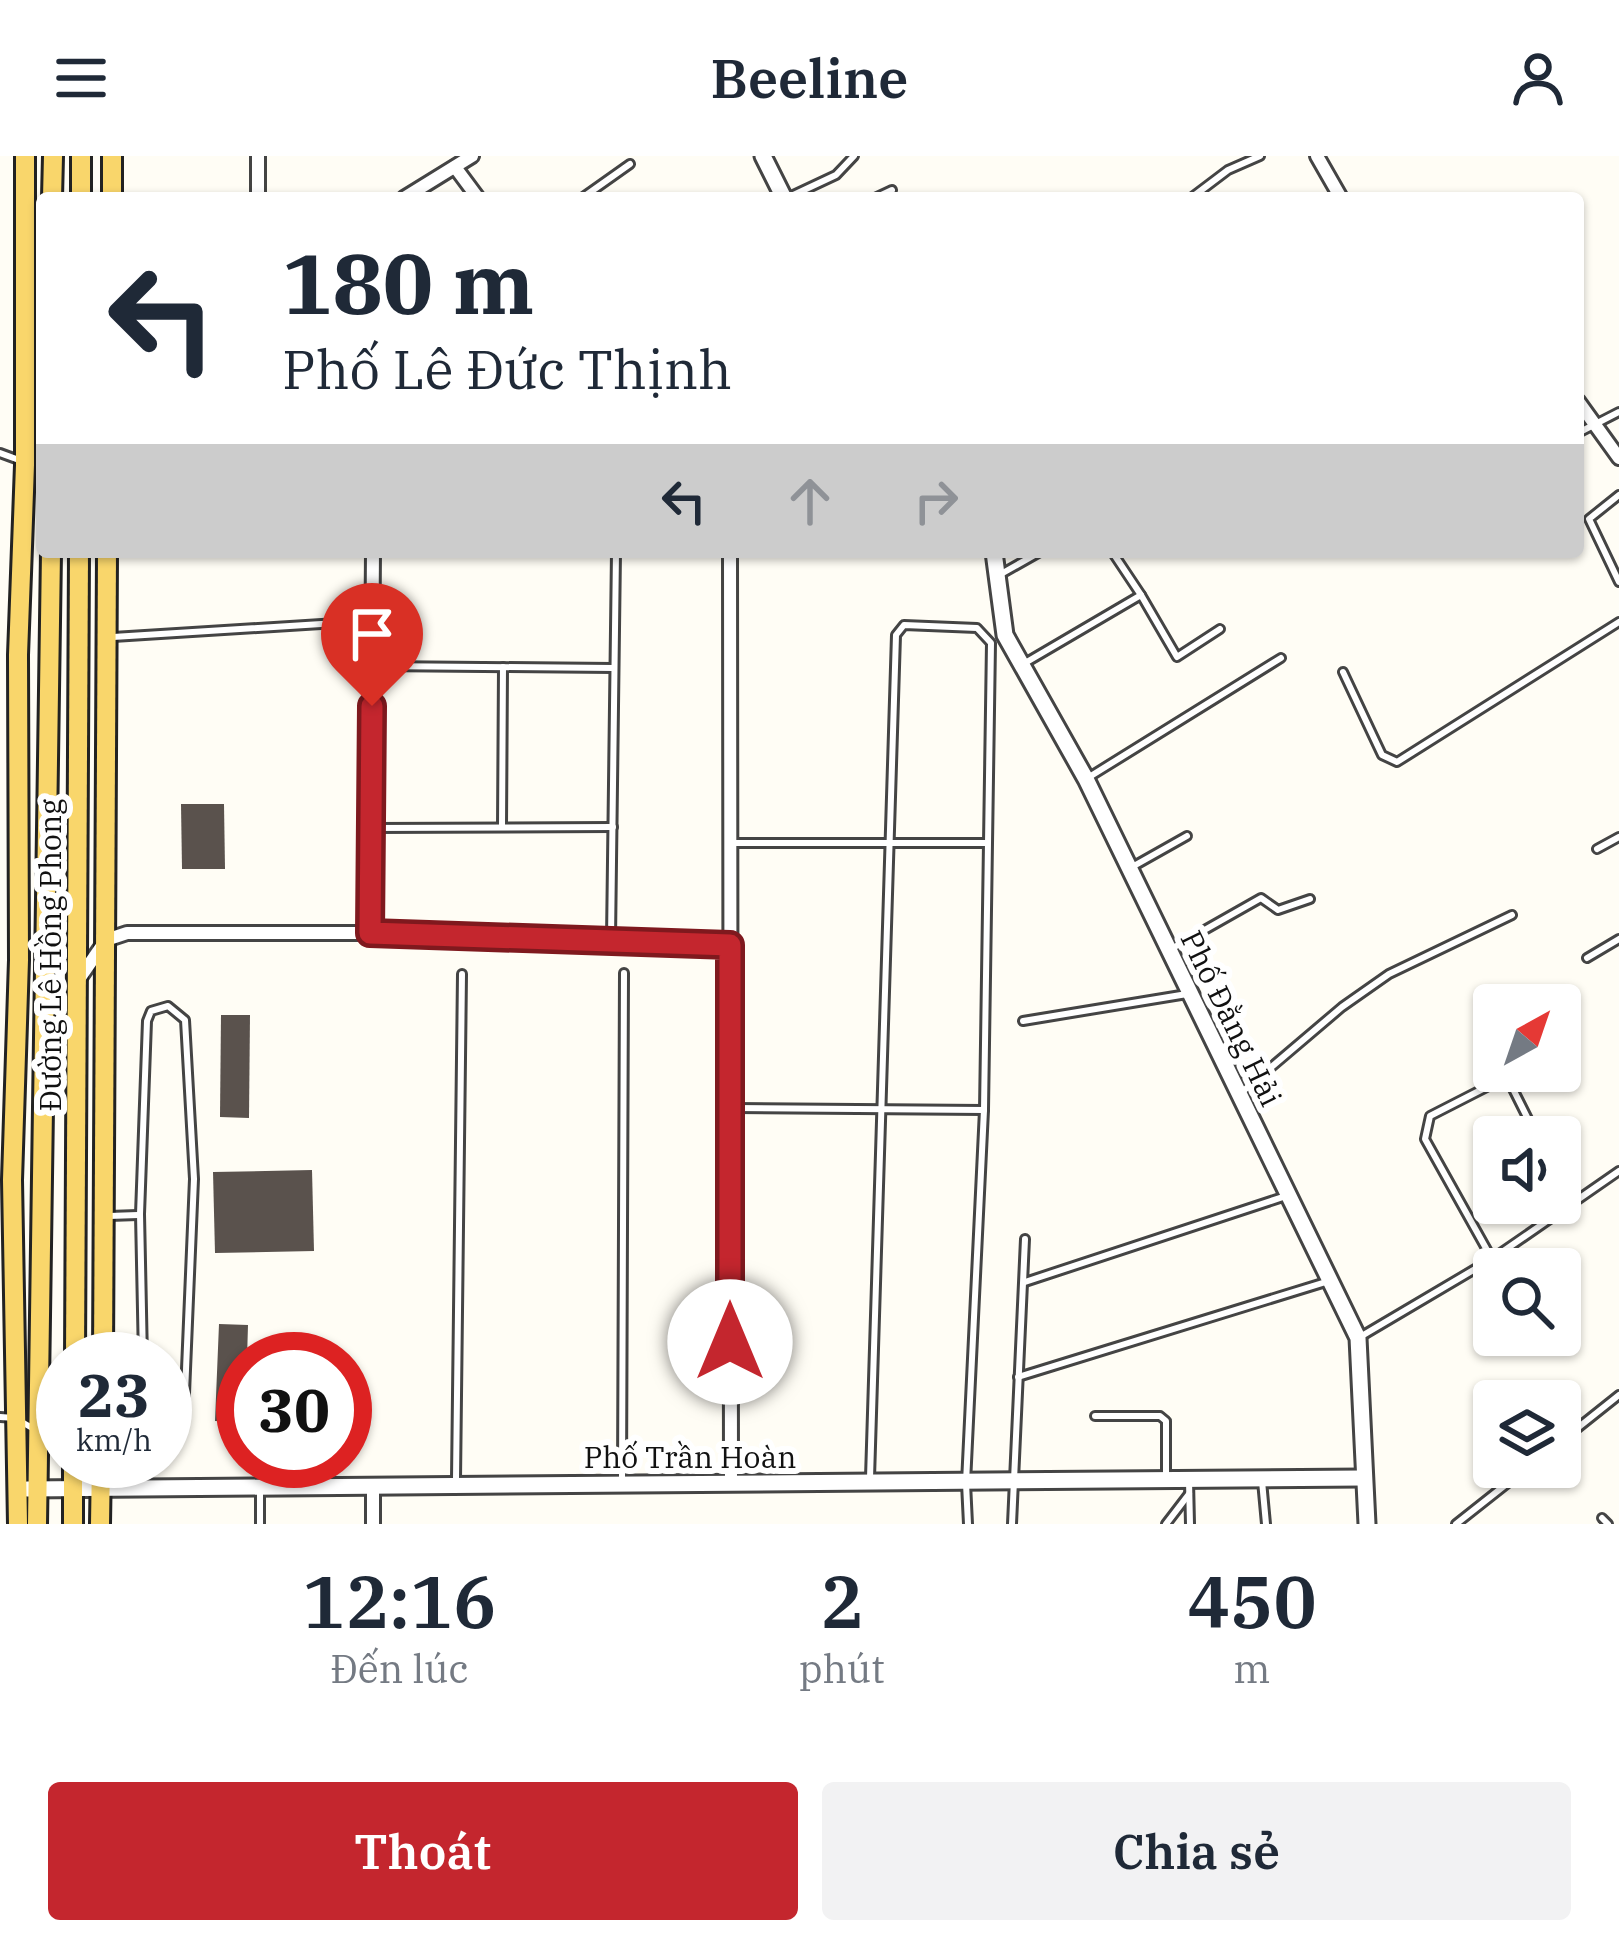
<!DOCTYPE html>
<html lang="vi">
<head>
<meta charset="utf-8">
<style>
  body { margin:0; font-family:"IBM Plex Serif",serif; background:#f2f2f3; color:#1f2937; height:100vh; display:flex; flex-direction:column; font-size:45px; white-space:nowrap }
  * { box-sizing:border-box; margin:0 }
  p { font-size:39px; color:#747a83 }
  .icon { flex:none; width:66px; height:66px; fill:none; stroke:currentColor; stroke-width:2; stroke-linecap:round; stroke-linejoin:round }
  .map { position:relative; height:1368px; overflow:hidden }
  .details { display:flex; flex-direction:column; background:#fff; flex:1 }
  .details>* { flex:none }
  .banner { position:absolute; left:36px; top:36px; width:1548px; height:366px; border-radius:12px; box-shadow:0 3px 9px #0004; background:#fff; color:#1f2937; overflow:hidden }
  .needle { width:78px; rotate:40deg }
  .controls { position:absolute; left:1473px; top:828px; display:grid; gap:24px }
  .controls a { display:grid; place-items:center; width:108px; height:108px; border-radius:12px; background:#fff; box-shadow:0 3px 9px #0004; font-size:60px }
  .speed { position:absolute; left:36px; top:1176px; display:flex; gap:24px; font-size:60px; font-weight:700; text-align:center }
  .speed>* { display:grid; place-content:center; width:156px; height:156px; border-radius:50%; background:#fff; box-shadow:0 3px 9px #0004; line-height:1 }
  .speed small { font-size:30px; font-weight:400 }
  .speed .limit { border:18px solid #d22; background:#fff; color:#111 }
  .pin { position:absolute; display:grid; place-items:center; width:102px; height:102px; color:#fff; margin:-123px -51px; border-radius:50% 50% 50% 0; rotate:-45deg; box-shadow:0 0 12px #0007 }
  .pin .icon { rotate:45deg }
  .me { position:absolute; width:132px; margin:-66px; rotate:0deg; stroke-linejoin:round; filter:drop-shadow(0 0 9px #0008) }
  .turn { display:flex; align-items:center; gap:42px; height:252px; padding:0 48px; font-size:54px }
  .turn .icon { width:156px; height:156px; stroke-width:2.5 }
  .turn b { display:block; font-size:84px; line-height:102px }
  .lanes { display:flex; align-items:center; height:114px; padding:0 48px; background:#0003; justify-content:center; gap:60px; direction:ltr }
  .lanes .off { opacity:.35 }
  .eta { display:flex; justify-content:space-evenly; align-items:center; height:204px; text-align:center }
  .eta b { font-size:72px; font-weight:600; line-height:84px }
  .action { display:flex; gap:24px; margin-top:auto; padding:24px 48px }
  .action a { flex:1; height:138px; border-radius:12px; background:#c4262e; color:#fff; font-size:48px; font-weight:600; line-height:138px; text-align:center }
  .action a+a { background:#f2f2f3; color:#1f2937 }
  header { display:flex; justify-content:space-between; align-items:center; height:156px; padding:0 48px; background:#fff; font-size:54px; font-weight:600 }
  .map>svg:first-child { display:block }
  .building { fill:#5a524d }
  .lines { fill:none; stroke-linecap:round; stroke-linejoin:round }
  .service-casing { stroke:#444; stroke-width:12 }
  .minor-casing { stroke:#444; stroke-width:18 }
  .tertiary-casing { stroke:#444; stroke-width:21 }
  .primary-casing { stroke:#222; stroke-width:24 }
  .service { stroke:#fff; stroke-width:6 }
  .minor { stroke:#fff; stroke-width:12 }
  .tertiary { stroke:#fff; stroke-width:15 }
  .primary { stroke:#f9d66b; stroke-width:18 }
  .route-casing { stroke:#7f191e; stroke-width:30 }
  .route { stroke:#c4262e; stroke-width:21 }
  .labels { text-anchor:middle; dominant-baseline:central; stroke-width:12; stroke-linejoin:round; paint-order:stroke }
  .street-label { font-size:30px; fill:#111; stroke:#fff }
</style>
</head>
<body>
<header><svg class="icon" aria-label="menu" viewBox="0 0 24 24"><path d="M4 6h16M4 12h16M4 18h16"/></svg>Beeline<svg class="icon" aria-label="person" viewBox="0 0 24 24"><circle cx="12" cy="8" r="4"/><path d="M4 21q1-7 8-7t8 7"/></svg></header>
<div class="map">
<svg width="1619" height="1368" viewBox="0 0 1619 1368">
  <rect width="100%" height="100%" fill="#fffdf5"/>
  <g class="building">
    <polygon points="181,648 224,648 225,713 182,713"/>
    <polygon points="221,859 250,859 249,962 220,961"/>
    <polygon points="312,1014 314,1095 215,1097 213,1016"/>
    <polygon points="219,1168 248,1169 247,1203 243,1203 243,1266 215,1265"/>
  </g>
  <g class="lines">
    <g class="service-casing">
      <g id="service">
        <polyline points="582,42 630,8"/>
        <polyline points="787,42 836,19 854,0"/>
        <polyline points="875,42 892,34"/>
        <polyline points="1191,42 1228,14 1260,0"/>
        <polyline points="1578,277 1619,256"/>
        <polyline points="0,297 19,304"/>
        <polyline points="1619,339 1589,363 1619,426"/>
        <polyline points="1113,397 1141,439"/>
        <polyline points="1001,418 1040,396"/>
        <polyline points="113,481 369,465"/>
        <polyline points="1025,507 1141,439 1177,501 1220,473"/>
        <polyline points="376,510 614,512"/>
        <polyline points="1343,516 1382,599 1397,606 1619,466"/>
        <polyline points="1086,623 1281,502"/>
        <polyline points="502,671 503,511"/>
        <polyline points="373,672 613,671"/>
        <polyline points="734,687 985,687"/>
        <polyline points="1597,693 1619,681"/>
        <polyline points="1132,711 1187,680"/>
        <polyline points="611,783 616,396"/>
        <polyline points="1171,793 1261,742 1278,754 1310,743"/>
        <polyline points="1587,802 1619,783"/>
        <polyline points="1023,865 1187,838"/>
        <polyline points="1507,921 1537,981"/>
        <polyline points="1242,936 1342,851 1389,818 1512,759"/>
        <polyline points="734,952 984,954"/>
        <polyline points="1560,1026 1572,1050"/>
        <polyline points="109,1060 138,1059"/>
        <polyline points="1492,1103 1425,983 1430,960 1518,915"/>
        <polyline points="1025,1126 1286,1040"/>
        <polyline points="1360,1181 1492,1103 1619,1015"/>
        <polyline points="143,1203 140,1058 147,865 151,855 168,850 185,864 194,1023 184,1261 175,1272 165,1273"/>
        <polyline points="1018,1221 1329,1125"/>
        <polyline points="1095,1260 1160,1260 1166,1265 1166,1320"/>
        <polyline points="0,1261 15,1262 63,1290"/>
        <polyline points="1560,1286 1619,1239"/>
        <polyline points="870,1322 896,479 904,469 977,472 991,487 984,954 966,1327 968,1368"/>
        <polyline points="622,1323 624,817"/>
        <polyline points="456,1324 462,818"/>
        <polyline points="1189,1325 1190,1368"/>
        <polyline points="1262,1325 1266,1368"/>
        <polyline points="1602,1362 1608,1368"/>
        <polyline points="260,1368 260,1335"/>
        <polyline points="1012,1368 1025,1083"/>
        <polyline points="1166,1368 1189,1338"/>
        <polyline points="1456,1368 1528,1311"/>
      </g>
    </g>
    <g class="minor-casing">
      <g id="minor">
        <polyline points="1317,0 1341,42"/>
        <polyline points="455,11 478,42"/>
        <polyline points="258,42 258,0"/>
        <polyline points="404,42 472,0"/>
        <polyline points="1578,245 1619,302"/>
        <polyline points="730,396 731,1326"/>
        <polyline points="370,777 373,396"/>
        <polyline points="79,823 106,784 127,777 370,777 730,789"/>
        <polyline points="373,1368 373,1330"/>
      </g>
    </g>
    <g class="tertiary-casing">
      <g id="tertiary">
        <polyline points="763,0 784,42"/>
        <polyline points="994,396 1005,479 1086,623 1358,1182 1367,1368"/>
        <polyline points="27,1333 1362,1322"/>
      </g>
    </g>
    <g class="primary-casing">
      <g id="primary">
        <polyline points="81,0 81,42"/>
        <polyline points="52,42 53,0"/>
        <polyline points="112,42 112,0"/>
        <polyline points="75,1203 79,396"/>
        <polyline points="103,1203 107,396"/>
        <polyline points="18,1368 12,1024 19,804 18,499 25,309 25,0"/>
        <polyline points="37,1368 51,396"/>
        <polyline points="73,1368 73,1305"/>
        <polyline points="100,1368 101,1305"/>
      </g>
    </g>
    <use href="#service" class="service"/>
    <use href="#minor" class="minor"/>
    <use href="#tertiary" class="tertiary"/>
    <use href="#primary" class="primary"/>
  </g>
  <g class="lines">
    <g class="route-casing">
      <polyline id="route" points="372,550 370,777 730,789 730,1186"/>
    </g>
    <use href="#route" class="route"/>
  </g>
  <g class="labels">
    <g class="street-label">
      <text transform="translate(49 799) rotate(-90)">Đường Lê Hồng Phong</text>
      <text transform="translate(1232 862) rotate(64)">Phố Đằng Hải</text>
      <text x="690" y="1300">Phố Trần Hoàn</text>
    </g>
  </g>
</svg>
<div class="controls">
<a><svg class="needle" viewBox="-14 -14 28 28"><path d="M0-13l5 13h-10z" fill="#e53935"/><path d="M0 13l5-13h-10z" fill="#747a83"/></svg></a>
<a><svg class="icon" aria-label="sound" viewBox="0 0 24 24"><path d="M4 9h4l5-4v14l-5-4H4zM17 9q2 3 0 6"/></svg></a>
<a><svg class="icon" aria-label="search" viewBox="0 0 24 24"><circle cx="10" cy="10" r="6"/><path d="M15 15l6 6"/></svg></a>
<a><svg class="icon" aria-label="layers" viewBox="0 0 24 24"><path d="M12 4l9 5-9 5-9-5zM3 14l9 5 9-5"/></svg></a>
</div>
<div class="speed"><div>23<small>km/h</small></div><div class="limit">30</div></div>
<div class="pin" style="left:372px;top:550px;background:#d93025"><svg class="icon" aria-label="arrive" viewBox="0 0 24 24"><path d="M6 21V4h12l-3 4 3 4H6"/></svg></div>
<svg class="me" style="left:730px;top:1186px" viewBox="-20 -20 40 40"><circle r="19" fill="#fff"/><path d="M0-13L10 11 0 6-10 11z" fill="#c4262e"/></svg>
<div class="banner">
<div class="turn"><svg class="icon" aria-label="left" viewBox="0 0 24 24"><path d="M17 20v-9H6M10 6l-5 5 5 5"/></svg><div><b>180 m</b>Phố Lê Đức Thịnh</div></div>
<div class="lanes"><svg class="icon" aria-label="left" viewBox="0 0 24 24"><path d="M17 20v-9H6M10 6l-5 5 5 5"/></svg><svg class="icon off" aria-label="ahead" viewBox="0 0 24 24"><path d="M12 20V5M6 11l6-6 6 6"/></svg><svg class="icon off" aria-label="right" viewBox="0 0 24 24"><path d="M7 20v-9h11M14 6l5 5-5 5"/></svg></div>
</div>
</div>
<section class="details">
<div class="eta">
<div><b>12:16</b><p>Đến lúc</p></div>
<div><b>2</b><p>phút</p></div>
<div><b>450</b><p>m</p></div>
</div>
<div class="action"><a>Thoát</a><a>Chia sẻ</a></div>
</section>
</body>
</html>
